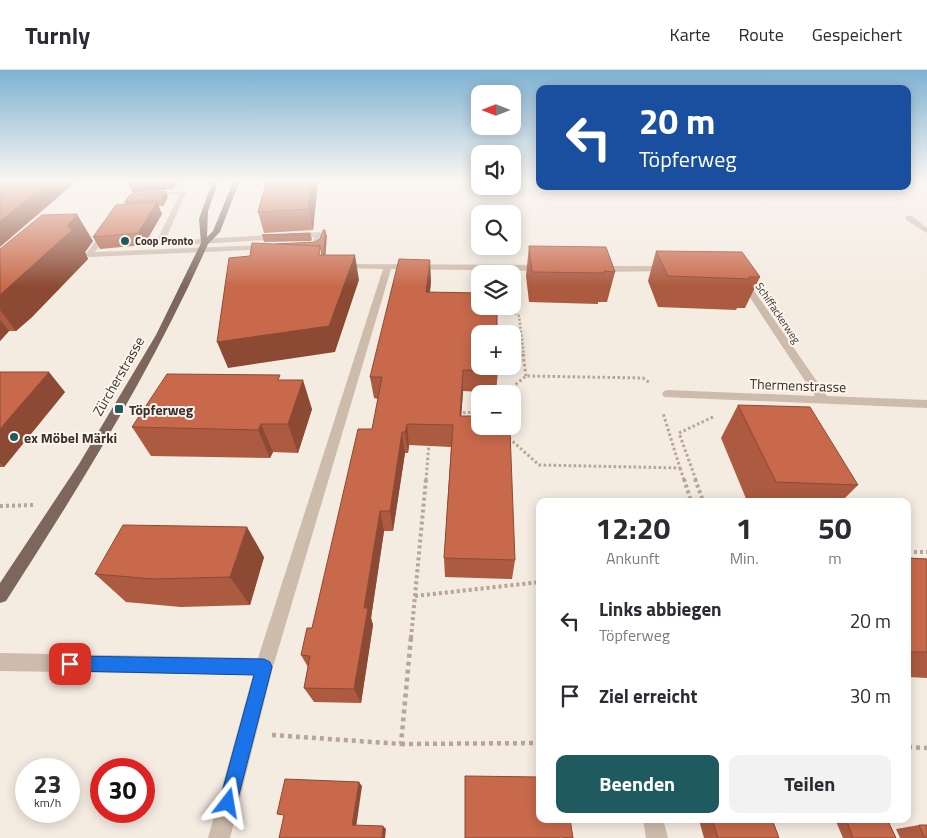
<!DOCTYPE html>
<html lang="de">
<head>
<meta charset="utf-8">
<style>
  body { margin:0; font-family:"Titillium Web",sans-serif; background:#f2f2f3; color:#2b2b33; height:100vh; display:flex; flex-direction:column; font-size:19px; white-space:nowrap }
  * { box-sizing:border-box; margin:0 }
  p { font-size:16px; color:#7c7c81 }
  .icon { flex:none; width:28px; height:28px; fill:none; stroke:currentColor; stroke-width:2; stroke-linecap:round; stroke-linejoin:round }
  .map { position:relative; flex:1; overflow:hidden }
  .sheet { position:absolute; left:536px; top:428px; width:375px; height:325px; display:flex; flex-direction:column; background:#fff; border-radius:10px; box-shadow:0 2px 12px #0003 }
  .sheet>* { flex:none }
  .guide { position:absolute; left:536px; top:15px; width:375px; height:105px; border-radius:10px; box-shadow:0 2px 12px #0003; background:#1a4fa0; color:#fff; overflow:hidden }
  .needle { width:32px; rotate:270deg }
  .buttons { position:absolute; left:471px; top:15px; display:grid; gap:10px }
  .buttons a { display:grid; place-items:center; width:50px; height:50px; border-radius:10px; background:#fff; box-shadow:0 2px 12px #0003; font-size:25px }
  .speed { position:absolute; left:15px; top:688px; display:flex; gap:10px; font-size:25px; font-weight:700; text-align:center }
  .speed>* { display:grid; place-content:center; width:65px; height:65px; border-radius:50%; background:#fff; box-shadow:0 2px 12px #0003; line-height:1 }
  .speed small { font-size:12px; font-weight:400 }
  .speed .limit { border:8px solid #d22; background:#fff; color:#111 }
  .pin { position:absolute; display:grid; place-items:center; width:42px; height:42px; color:#fff; margin:-21px; border-radius:10px; box-shadow:0 2px 8px #0006 }
  .me { position:absolute; width:55px; margin:-28px; rotate:14deg; stroke-linejoin:round; filter:drop-shadow(0 0 4px #0008) }
  .turn { display:flex; align-items:center; gap:18px; height:105px; padding:0 20px; font-size:22px }
  .turn .icon { width:65px; height:65px; stroke-width:2.5 }
  .turn b { display:block; font-size:35px; line-height:42px }
  .eta { display:flex; justify-content:space-evenly; align-items:center; height:85px; text-align:center }
  .eta b { font-size:30px; font-weight:700; line-height:35px }
  .button { display:flex; gap:10px; margin-top:auto; padding:10px 20px }
  .button a { flex:1; height:58px; border-radius:10px; background:#1f5a5e; color:#fff; font-size:20px; font-weight:700; line-height:58px; text-align:center }
  .button a+a { background:#f2f2f3; color:#2b2b33 }
  ul { padding:0; list-style:none }
  li { display:flex; align-items:center; gap:15px; height:75px; padding:0 20px }
  li div { flex:1 }
  li b { display:block; font-size:19px }
  li em { font-style:normal }
  header { display:flex; align-items:center; gap:30px; box-sizing:border-box; height:70px; padding:0 25px; background:#fff; border-bottom:1px solid #e1e1e2 }
  header strong { font-size:24px }
  nav { display:flex; gap:28px; margin-inline-start:auto; font-size:18px }
  .map>svg:first-child { display:block }
  .lines { fill:none; stroke-linecap:round; stroke-linejoin:round }
  .path-far3 { stroke:#b9a596; stroke-width:2.5; stroke-dasharray:2 2; stroke-linecap:butt }
  .path-far2 { stroke:#b9a596; stroke-width:3; stroke-dasharray:2.5 2.5; stroke-linecap:butt }
  .path-far1 { stroke:#b9a596; stroke-width:4; stroke-dasharray:3 3; stroke-linecap:butt }
  .path { stroke:#b9a596; stroke-width:4.5; stroke-dasharray:4 4; stroke-linecap:butt }
  .service { fill:#cdbbac; fill-rule:evenodd }
  .minor { fill:#cdbbac; fill-rule:evenodd }
  .primary { fill:#7d675c; fill-rule:evenodd }
  .wall { fill:#ac5a40 }
  .shaded-wall { fill:#8c4a34 }
  .building { fill:#c8694b; stroke:#8c4a34 }
  .route { fill:#1a73e8; stroke:#114b97 }
  .poi-dot { fill:#1f5a5e; stroke:#fbf5ee; stroke-width:2 }
  .labels { text-anchor:middle; dominant-baseline:central; stroke-width:4; stroke-linejoin:round; paint-order:stroke }
  .far-poi-label { font-size:11px; font-weight:bold; fill:#3b302b; stroke:#fbf5ee; text-anchor:start }
  .far-street-label { font-size:11px; fill:#3b302b; stroke:#fbf5ee }
  .street-label { font-size:14px; fill:#3b302b; stroke:#fbf5ee }
  .poi-label { font-size:14px; font-weight:bold; fill:#3b302b; stroke:#fbf5ee; text-anchor:start }
</style>
</head>
<body>
<header>
<strong>Turnly</strong>
<nav><a>Karte</a><a>Route</a><a>Gespeichert</a></nav>
</header>
<div class="map">
<svg width="927" height="768" viewBox="0 0 927 768">
  <rect width="100%" height="100%" fill="#f4ebe1"/>
  <g class="lines">
    <polyline class="path-far3" points="505,236 519,246 524,286"/>
    <g class="path-far2">
      <polyline points="523,284 526,306"/>
      <polyline points="504,324 526,306 643,308 650,313"/>
      <polyline points="458,343 480,342"/>
      <polyline points="509,368 539,395 680,398 663,343"/>
      <polyline points="680,398 684,410"/>
      <polyline points="426,410 429,373"/>
      <polyline points="696,410 679,363 715,346"/>
    </g>
    <g class="path-far1">
      <polyline points="684,409 691,431"/>
      <polyline points="695,409 703,431"/>
      <polyline points="0,436 34,435"/>
      <polyline points="908,482 927,482"/>
      <polyline points="415,526 540,512"/>
      <polyline points="411,568 426,409"/>
    </g>
    <g class="path">
      <polyline points="272,665 401,674 411,567"/>
      <polyline points="401,674 540,673"/>
      <polyline points="908,677 927,678"/>
    </g>
    <path class="service" d="M187,121l-21,47 3,3 150,-9 4,2 -3,11 -4,2 -227,10 -4,-2 44,-60zM180,124l-22,44 6,7h21l129,-8 -1,6 -218,9 38,-54z"/>
    <g class="minor">
      <polygon points="906,146 912,146 927,158 927,163 906,150"/>
      <polygon points="337,194 542,195 546,198 542,201 391,199 273,597 230,768 208,768 253,605 0,601 0,583 258,588 383,199 340,198 337,198"/>
      <polygon points="667,196 670,197 670,201 597,202 593,199 597,196"/>
      <polygon points="743,208 746,209 827,326 927,330 927,338 664,327 662,324 664,321 668,320 815,326 739,211"/>
      <polygon points="643,749 663,749 668,768 646,768"/>
    </g>
    <path class="primary" d="M213,110h6l-11,31 -1,26 6,-6 21,-51h6l-20,52 -12,12c-56,126 -128,242 -202,357l-6,2v-20l79,-119 77,-129 45,-92 -2,-24z"/>
  </g>
  <g class="wall">
    <polygon points="267,110 318,110 313,160 264,163 258,142"/>
    <polygon points="168,127 163,136 158,136 162,144 144,175 100,179 93,167 126,135 125,132"/>
    <polygon points="310,163 312,169 311,171 264,172 262,165"/>
    <polygon points="93,171 85,182 88,189 32,247 16,261 9,261 0,271 0,179"/>
    <polygon points="529,176 615,202 607,232 598,232 598,234 529,232 526,206"/>
    <polygon points="656,181 760,207 745,238 737,238 736,240 658,237 648,211"/>
    <polygon points="431,210 430,222 498,301 496,323 463,321 461,346 498,361 515,490 512,509 445,507 444,488 451,377 409,375 408,383 405,383 393,461 384,461 371,548 373,555 361,633 314,632 304,618 308,597 301,585 312,558 372,359 378,329 374,328 370,307"/>
    <polygon points="0,302 65,322 4,397 0,397"/>
    <polygon points="282,310 312,339 298,383 273,382 270,388 151,386 132,357"/>
    <polygon points="738,335 858,415 842,431 747,431 721,368"/>
    <polygon points="264,487 250,535 181,537 126,532 95,504"/>
    <polygon points="908,488 927,489 927,608 908,607"/>
    <polygon points="696,749 772,749 779,768 704,768 699,750 696,750"/>
    <polygon points="835,749 887,749 896,768 843,768"/>
    <polygon points="919,755 927,768 900,768 896,759"/>
  </g>
  <g class="shaded-wall">
    <polygon points="52,110 78,110 0,177 0,151"/>
    <polygon points="127,110 178,110 173,119 133,123"/>
    <polygon points="312,110 318,110 313,160 308,139"/>
    <polygon points="166,121 168,127 163,136 161,130"/>
    <polygon points="157,132 162,144 144,175 138,163"/>
    <polygon points="77,144 93,171 85,182 88,189 32,247 16,261 0,240 0,225 67,156"/>
    <polygon points="325,160 327,166 325,191 324,185"/>
    <polygon points="355,185 359,210 335,282 228,298 217,272"/>
    <polygon points="430,190 431,210 428,243 426,222"/>
    <polygon points="0,250 9,261 0,271"/>
    <polygon points="463,300 463,321 460,367 460,346"/>
    <polygon points="49,302 65,322 4,397 0,393 0,359"/>
    <polygon points="303,310 312,339 298,383 288,354"/>
    <polygon points="261,354 273,382 270,388 258,360"/>
    <polygon points="407,354 409,375 408,383 405,362"/>
    <polygon points="402,362 405,383 393,461 390,441"/>
    <polygon points="380,441 384,461 371,548 373,555 361,633 354,619 364,538"/>
    <polygon points="247,457 264,487 250,535 230,507"/>
    <polygon points="359,712 362,716 356,758 352,755"/>
    <polygon points="383,756 386,759 385,768 382,768"/>
  </g>
  <g class="building">
    <polygon points="0,110 52,110 0,151"/>
    <polygon points="267,110 312,110 308,139 258,142"/>
    <polygon points="166,121 161,130 125,132 131,124"/>
    <polygon points="157,132 138,163 93,167 116,135"/>
    <polygon points="77,144 67,156 72,160 0,225 0,179 42,145"/>
    <polygon points="323,160 325,160 324,185 322,185 320,176 276,174 315,172 320,169"/>
    <polygon points="310,163 310,165 262,165"/>
    <polygon points="252,173 320,176 319,185 355,185 329,256 217,272 229,188 250,186"/>
    <polygon points="529,176 606,177 615,202 604,201 605,203 532,202"/>
    <polygon points="656,181 742,182 760,207 749,207 750,209 668,206"/>
    <polygon points="399,189 430,190 426,222 480,223 480,236 497,236 497,264 480,264 480,296 497,296 498,301 463,300 460,346 480,346 480,356 498,356 498,361 510,361 515,490 444,488 453,355 407,354 405,362 402,362 390,441 380,441 364,538 368,538 354,619 304,618 310,586 301,585 307,558 312,558 358,359 372,359 382,307 370,307"/>
    <polygon points="0,302 49,302 0,359"/>
    <polygon points="167,304 280,305 278,310 303,310 288,354 261,354 258,360 132,357"/>
    <polygon points="738,335 810,337 858,415 776,412"/>
    <polygon points="123,455 247,457 230,507 154,509 95,504"/>
    <polygon points="908,488 927,489 927,582 908,582"/>
    <polygon points="465,706 540,707 540,749 570,749 573,768 559,767 559,768 465,768"/>
    <polygon points="285,709 359,712 352,755 383,756 382,768 279,768 284,745 277,744"/>
    <polygon points="712,749 772,749 779,768 718,768"/>
    <polygon points="846,749 887,749 896,768 853,768"/>
    <polygon points="919,755 927,755 927,768 925,768"/>
  </g>
  <linearGradient id="sky" x2="0" y2="1"><stop stop-color="#7eb2d2"/><stop offset="0.51" stop-color="#faf6f2"/><stop offset="1" stop-color="#faf6f2" stop-opacity="0"/></linearGradient>
  <rect width="927" height="217" fill="url(#sky)"/>
  <polygon class="route" points="70,586 264,589 270,592 272,597 235,740 228,742 222,740 219,733 254,605 70,601 64,599 62,594 64,588"/>
  <g class="poi-dot">
    <circle cx="125" cy="171" r="5"/>
    <rect x="114" y="334" width="10" height="10" rx="2.5"/>
    <circle cx="14" cy="367" r="5"/>
  </g>
  <g class="labels">
    <g class="far-poi-label">
      <text x="135" y="171">Coop Pronto</text>
    </g>
    <g class="far-street-label">
      <text transform="translate(778 243) rotate(56)">Schiffackerweg</text>
    </g>
    <g class="street-label">
      <text transform="translate(118 306) rotate(-60)">Zürcherstrasse</text>
      <text transform="translate(798 315) rotate(2)">Thermenstrasse</text>
    </g>
    <g class="poi-label">
      <text x="129" y="339">Töpferweg</text>
      <text x="24" y="367">ex Möbel Märki</text>
    </g>
  </g>
</svg>
<div class="buttons">
<a><svg class="needle" viewBox="-14 -14 28 28"><path d="M0-13l5 13h-10z" fill="#e53935"/><path d="M0 13l5-13h-10z" fill="#7c7c81"/></svg></a>
<a><svg class="icon" aria-label="sound" viewBox="0 0 24 24"><path d="M4 9h4l5-4v14l-5-4H4zM17 9q2 3 0 6"/></svg></a>
<a><svg class="icon" aria-label="search" viewBox="0 0 24 24"><circle cx="10" cy="10" r="6"/><path d="M15 15l6 6"/></svg></a>
<a><svg class="icon" aria-label="layers" viewBox="0 0 24 24"><path d="M12 4l9 5-9 5-9-5zM3 14l9 5 9-5"/></svg></a>
<a>+</a>
<a>−</a>
</div>
<div class="speed"><div>23<small>km/h</small></div><div class="limit">30</div></div>
<div class="pin" style="left:70px;top:594px;background:#d93025"><svg class="icon" aria-label="arrive" viewBox="0 0 24 24"><path d="M6 21V4h12l-3 4 3 4H6"/></svg></div>
<svg class="me" style="left:228px;top:733px" viewBox="-20 -20 40 40"><path d="M0-17L14 15 0 8-14 15z" fill="#1a73e8" stroke="#fff" stroke-width="4"/></svg>
<div class="guide">
<div class="turn"><svg class="icon" aria-label="left" viewBox="0 0 24 24"><path d="M17 20v-9H6M10 6l-5 5 5 5"/></svg><div><b>20 m</b>Töpferweg</div></div>
</div>
<section class="sheet">
<div class="eta">
<div><b>12:20</b><p>Ankunft</p></div>
<div><b>1</b><p>Min.</p></div>
<div><b>50</b><p>m</p></div>
</div>
<ul>
<li><svg class="icon" aria-label="left" viewBox="0 0 24 24"><path d="M17 20v-9H6M10 6l-5 5 5 5"/></svg><div><b>Links abbiegen</b><p>Töpferweg</p></div><em>20 m</em></li>
<li><svg class="icon" aria-label="arrive" viewBox="0 0 24 24"><path d="M6 21V4h12l-3 4 3 4H6"/></svg><div><b>Ziel erreicht</b></div><em>30 m</em></li>
</ul>
<div class="button"><a>Beenden</a><a>Teilen</a></div>
</section>
</div>
</body>
</html>
